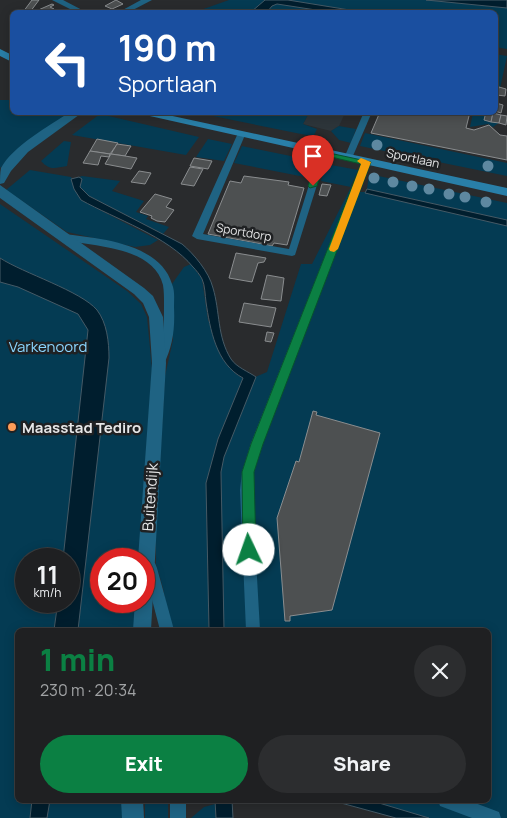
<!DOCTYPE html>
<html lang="en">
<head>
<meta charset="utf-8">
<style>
  body { margin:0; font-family:Manrope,sans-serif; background:#2c2d2f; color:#f1f3f6; height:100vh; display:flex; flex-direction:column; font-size:19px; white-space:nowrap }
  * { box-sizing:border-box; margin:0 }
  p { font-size:16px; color:#a1a3a5 }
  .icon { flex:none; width:28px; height:28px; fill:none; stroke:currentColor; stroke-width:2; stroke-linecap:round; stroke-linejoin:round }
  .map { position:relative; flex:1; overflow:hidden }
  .details { position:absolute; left:15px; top:628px; width:476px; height:175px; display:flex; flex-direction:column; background:#1f2022; border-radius:8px; box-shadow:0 2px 12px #0003,0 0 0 1px #3c3e40 }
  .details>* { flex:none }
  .top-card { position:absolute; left:10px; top:10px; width:488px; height:105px; border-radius:8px; box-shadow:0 2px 12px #0003,0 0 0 1px #3c3e40; background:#1a4fa0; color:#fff; overflow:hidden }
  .speed { position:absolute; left:15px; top:548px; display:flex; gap:10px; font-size:25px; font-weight:700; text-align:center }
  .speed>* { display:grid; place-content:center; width:65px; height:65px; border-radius:50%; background:#1f2022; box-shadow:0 2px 12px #0003,0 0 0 1px #3c3e40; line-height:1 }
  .speed small { font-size:12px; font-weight:400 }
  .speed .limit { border:8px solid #d22; background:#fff; color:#111 }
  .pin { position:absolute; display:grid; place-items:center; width:42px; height:42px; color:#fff; margin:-51px -21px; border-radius:50% 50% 50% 0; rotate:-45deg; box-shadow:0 0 5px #0007 }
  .pin .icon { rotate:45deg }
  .me { position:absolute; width:55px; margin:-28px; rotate:357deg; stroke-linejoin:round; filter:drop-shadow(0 0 4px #0008) }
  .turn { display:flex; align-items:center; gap:18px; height:105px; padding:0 25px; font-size:22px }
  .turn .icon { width:65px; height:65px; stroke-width:2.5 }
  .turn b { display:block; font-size:35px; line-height:42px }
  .round { display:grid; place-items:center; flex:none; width:52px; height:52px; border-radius:26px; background:#2c2d2f }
  .overview { display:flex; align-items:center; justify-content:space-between; height:85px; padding:0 25px }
  h1 { font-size:30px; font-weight:800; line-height:38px; color:#0b8043 }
  .primary-button { display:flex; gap:10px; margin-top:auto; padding:10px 25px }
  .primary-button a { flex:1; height:58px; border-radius:30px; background:#0b8043; color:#fff; font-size:20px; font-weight:800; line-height:58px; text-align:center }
  .primary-button a+a { background:#2c2d2f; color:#f1f3f6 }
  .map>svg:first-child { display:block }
  .built { fill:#2d353a }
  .green { fill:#043b53 }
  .water { fill:#001e2e; stroke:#455a66 }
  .building { fill:#4d5051; stroke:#8a8d8f }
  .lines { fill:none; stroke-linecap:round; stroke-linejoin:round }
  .lane { fill:#1f6383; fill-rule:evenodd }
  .street { fill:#1f6383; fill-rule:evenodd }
  .secondary { fill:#297fa8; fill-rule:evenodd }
  .tree { fill:#5e88a0 }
  .route { fill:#0b8043; stroke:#07532c }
  .slow { fill:#f59e0b }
  .poi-dot { fill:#fe9c58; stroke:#1f2123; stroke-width:2 }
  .labels { text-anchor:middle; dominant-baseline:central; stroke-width:5; stroke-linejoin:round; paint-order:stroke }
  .far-street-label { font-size:12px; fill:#e6e7e8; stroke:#1f2123 }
  .park-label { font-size:15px; fill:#8ad5fe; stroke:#1f2123 }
  .poi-label { font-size:15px; font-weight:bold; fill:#e6e7e8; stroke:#1f2123; text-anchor:start }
  .street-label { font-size:15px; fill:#e6e7e8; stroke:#1f2123 }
</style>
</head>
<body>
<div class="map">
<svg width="507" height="818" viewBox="0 0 507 818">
  <rect width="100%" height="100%" fill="#292b2d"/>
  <polygon class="built" points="309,113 345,113 339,126 331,131 303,124"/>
  <g class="green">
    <polygon points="229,0 507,0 507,49 495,47 495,12 292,12 280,10 278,12 195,12"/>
    <polygon points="495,54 507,56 499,93 495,92"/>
    <polygon points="0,100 12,100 12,112 68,113 0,168"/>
    <polygon points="198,113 309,113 303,124 317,129 314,135 306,135"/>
    <polygon points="473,113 494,113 503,120 493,127 488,124 470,127"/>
    <polygon points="100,114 199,137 186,155 72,135"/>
    <polygon points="339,126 356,129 351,143 339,140 331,131"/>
    <polygon points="365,133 507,163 507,176 360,146"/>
    <polygon points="208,139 232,144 224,161 196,157"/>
    <path d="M64,141l7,1 -4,24c-12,2 -17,5 -26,-5z"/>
    <polygon points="242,146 315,161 310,178 234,163"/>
    <polygon points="326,164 358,170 351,186 359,192 371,192 507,223 507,818 413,818 353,800 489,800 489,630 219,630 215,481 248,380 267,372 301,264 312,264 351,187 321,181"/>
    <polygon points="30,170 71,177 94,207 158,240 150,245 135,247 67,232 6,190"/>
    <polygon points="369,174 507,203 507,220 367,189"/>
    <polygon points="82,176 120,181 112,191 144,201 136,212 148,216 146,219 169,227 163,234 89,196 80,187 79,177"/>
    <polygon points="0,204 127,291 141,304 147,317 152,369 139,559 101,559 101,601 136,601 134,630 77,630 97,341 64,559 26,559 26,601 58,601 54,630 18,630 18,800 32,800 30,818 0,818 0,269 5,261 0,258"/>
    <polygon points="191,264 202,279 208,320 236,374 243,378 218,439 206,483 209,630 171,630 163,588 156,564 156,528 165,376 173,340 172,284 184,267"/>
    <polygon points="50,800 125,800 125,818 47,818"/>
    <rect x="145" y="800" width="23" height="18"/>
    <polygon points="215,804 216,818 191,818 204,807"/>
  </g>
  <g class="water">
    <polygon points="265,0 288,0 362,12 329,12 277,4 272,6 267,12 251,12"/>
    <polygon points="426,0 507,0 507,8"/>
    <path d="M79,177l3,2 -2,8 9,9 93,48c12,10 27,28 31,44 7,23 4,49 18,71 5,8 18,13 25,18l-32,80 -3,15 3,158h-15l-3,-147 12,-44 25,-61c-27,-14 -33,-49 -37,-76 -1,-7 -1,-17 -4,-23 -2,-4 -6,-9 -9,-12 -25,-31 -78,-48 -112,-67l-7,-11 -3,-10z"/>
    <polygon points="367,189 507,220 507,226 365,193"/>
    <path d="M0,258c23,15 81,33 97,52 10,13 12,32 12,48l-31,272h-24l4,-29h11v-42h-6l25,-229 -10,-16 -60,-27 -18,-5z"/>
    <polygon points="32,800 50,800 47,818 30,818"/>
    <polygon points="215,800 232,800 233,818 216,818"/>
    <polygon points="330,800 369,800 429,818 396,818"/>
  </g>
  <g class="building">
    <polygon points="32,0 39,0 30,12 23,12"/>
    <polygon points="116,0 123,4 112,9 105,6"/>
    <polygon points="52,4 54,5 50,7 54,9 47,12 36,11"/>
    <polygon points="499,87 506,89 505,96 497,95"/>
    <polygon points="496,103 503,105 501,113 495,111"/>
    <polygon points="380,112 470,112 466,128 474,130 489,125 500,135 507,136 507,160 371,133"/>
    <polygon points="486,112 493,113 491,122 484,120"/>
    <polygon points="493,113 501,115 499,123 491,122"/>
    <polygon points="501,115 507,116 506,125 499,123"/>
    <polygon points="97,139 118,143 110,154 90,151"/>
    <polygon points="117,144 131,146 125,156 111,154"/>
    <polygon points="90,151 110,154 109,157 101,156 98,165 83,163"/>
    <polygon points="111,154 125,156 137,158 131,169 105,164"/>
    <polygon points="194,158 212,161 208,169 190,166"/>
    <polygon points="190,167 203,169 194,186 181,184"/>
    <polygon points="139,171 151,173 145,184 131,182"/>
    <polygon points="244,176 289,182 288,185 304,188 287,245 274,243 272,246 208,234 230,181 241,183"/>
    <polygon points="322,184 331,185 327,196 319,195"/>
    <polygon points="155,194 172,199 166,207 174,210 165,222 157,221 151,218 152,216 140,212"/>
    <polygon points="236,253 266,258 264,262 258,263 252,282 229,278"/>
    <polygon points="267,275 284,278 281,301 261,299"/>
    <polygon points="244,303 276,308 271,327 239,322"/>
    <polygon points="267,332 274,333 271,342 265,341"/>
    <polygon points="313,411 317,412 316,415 380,433 332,610 290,616 290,621 285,621 277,518 296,461 299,462"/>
  </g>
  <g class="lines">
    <g class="lane">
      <polygon points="364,112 372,112 352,158 348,161 345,160 344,158"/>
      <polygon points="238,133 245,135 203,234 289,249 319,153 320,151 326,151 327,153 295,255 292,256 197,239 192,236"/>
      <polygon points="366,159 370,162 263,443 254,472 252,490 260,630 246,630 240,490 242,472 251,443 362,162"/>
      <path d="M63,234c35,4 97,9 109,50 3,7 2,15 2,23 1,22 -1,39 -11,59l-4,1 -5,-4c10,-20 10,-37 10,-59 0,-6 0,-13 -1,-19 -10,-40 -73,-38 -103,-46v-4z"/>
      <polygon points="150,562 155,563 157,568 174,630 160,630 144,569 145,563"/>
      <rect x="170" y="800" width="16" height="18"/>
      <polygon points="438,800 467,800 499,812 501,818 472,818 440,806"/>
    </g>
    <g class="street">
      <polygon points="52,0 63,0 86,12 76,12"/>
      <polygon points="141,0 152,0 129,12 119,12"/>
      <path d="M70,112h13l-55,40 -17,19 -7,12 -4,1c0,-5 0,-11 1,-16 12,-22 48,-42 69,-56z"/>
      <polygon points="0,185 144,288 153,296 163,317 166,363 151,630 133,630 135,601 144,601 144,559 138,559 152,363 149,317 143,303 134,294 0,198"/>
      <polygon points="121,800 143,800 144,818 122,818"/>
    </g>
    <g class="secondary">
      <polygon points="0,49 12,55 12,62 0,56"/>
      <polygon points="132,112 154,112 507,188 507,196"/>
    </g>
  </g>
  <g class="tree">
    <circle cx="377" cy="145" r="5.5"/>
    <circle cx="488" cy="166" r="5.5"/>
    <circle cx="374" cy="178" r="5.5"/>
    <circle cx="393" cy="182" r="5.5"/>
    <circle cx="412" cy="186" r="5.5"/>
    <circle cx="429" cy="189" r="5.5"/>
    <circle cx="449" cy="194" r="5.5"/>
    <circle cx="465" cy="197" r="5.5"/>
    <circle cx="486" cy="202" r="5.5"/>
  </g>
  <polygon class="route" points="320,151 371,162 263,444 254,472 256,550 254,555 249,557 245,555 243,550 242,472 251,444 361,164 327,156 317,186 310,188 308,186"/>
  <polygon class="slow" points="361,158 371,162 338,249 334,252 330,251 329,249 361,164 357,161"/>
  <circle class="poi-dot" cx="12" cy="427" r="5"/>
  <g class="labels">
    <g class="far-street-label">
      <text transform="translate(413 158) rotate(12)">Sportlaan</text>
      <text transform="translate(244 232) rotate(10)">Sportdorp</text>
    </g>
    <g class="park-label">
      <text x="48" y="346">Varkenoord</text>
    </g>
    <g class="poi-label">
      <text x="22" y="427">Maasstad Tediro</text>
    </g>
    <g class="street-label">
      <text transform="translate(150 497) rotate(-86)">Buitendijk</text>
    </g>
  </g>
</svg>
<div class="speed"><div>11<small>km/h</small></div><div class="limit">20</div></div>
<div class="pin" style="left:313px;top:186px;background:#d93025"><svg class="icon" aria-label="arrive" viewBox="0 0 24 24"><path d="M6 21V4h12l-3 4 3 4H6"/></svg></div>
<svg class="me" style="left:249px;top:550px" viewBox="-20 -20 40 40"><circle r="19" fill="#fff"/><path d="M0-13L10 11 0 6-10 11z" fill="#0b8043"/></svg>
<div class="top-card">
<div class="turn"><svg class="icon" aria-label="left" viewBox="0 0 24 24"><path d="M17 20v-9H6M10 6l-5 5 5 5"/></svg><div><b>190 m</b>Sportlaan</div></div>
</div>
<section class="details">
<div class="overview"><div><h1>1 min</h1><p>230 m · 20:34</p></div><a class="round"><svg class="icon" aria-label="close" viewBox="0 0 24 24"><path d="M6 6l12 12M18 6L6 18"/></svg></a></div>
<div class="primary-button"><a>Exit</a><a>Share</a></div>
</section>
</div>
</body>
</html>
